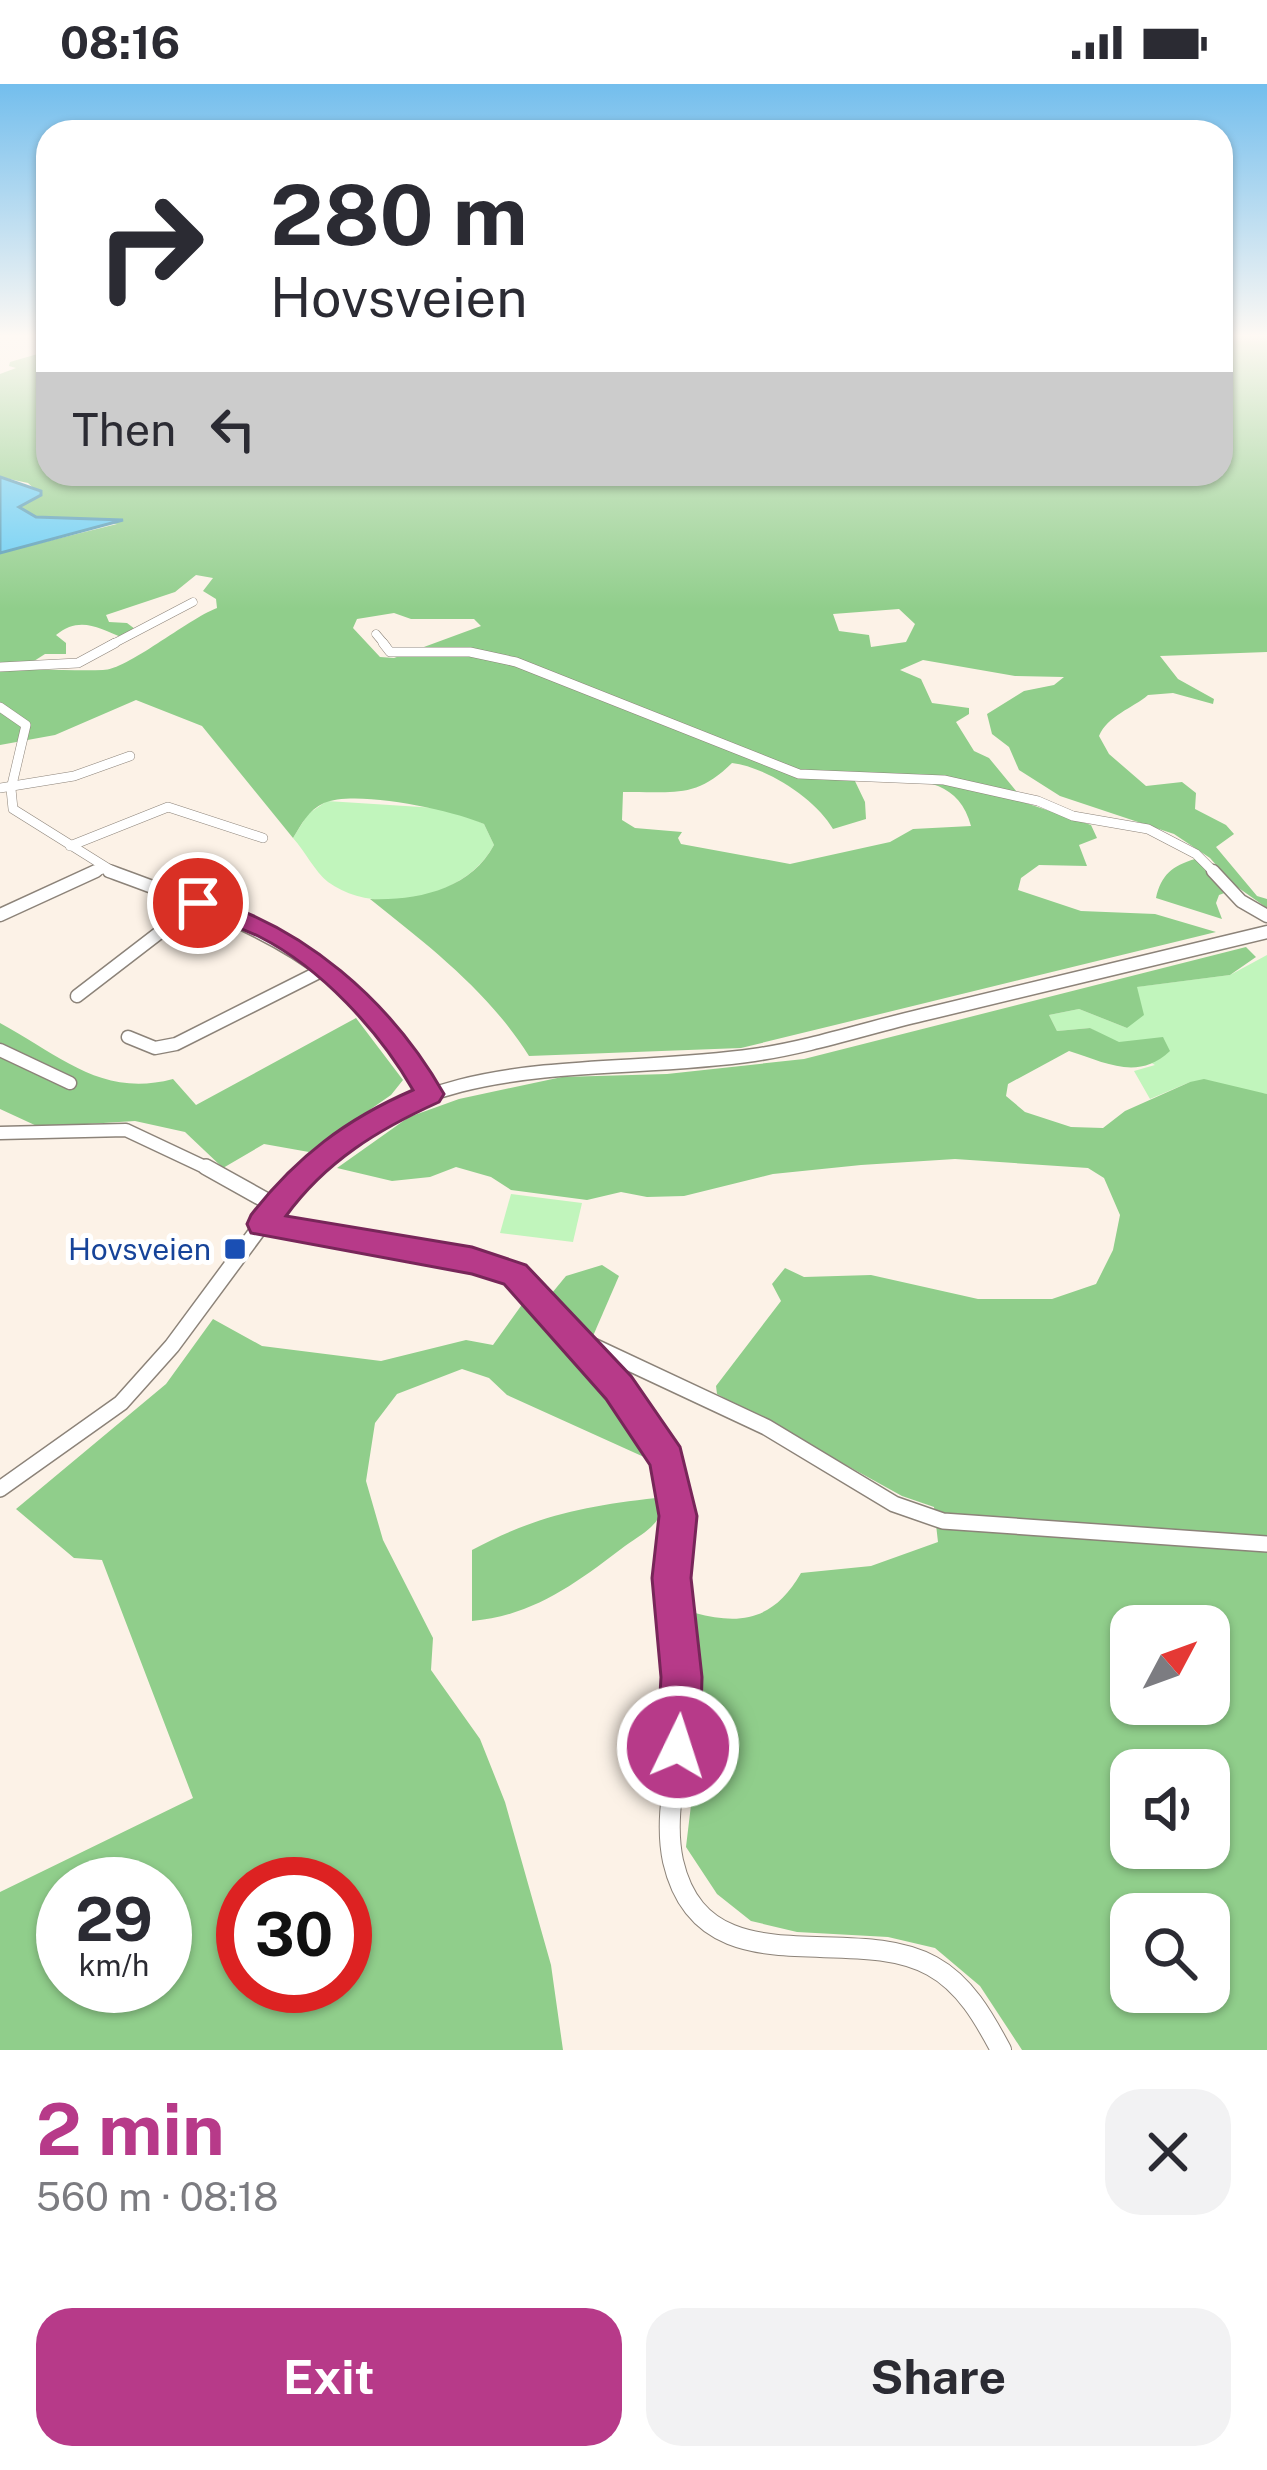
<!DOCTYPE html>
<html lang="en">
<head>
<meta charset="utf-8">
<style>
  body { margin:0; font-family:"Public Sans",sans-serif; background:#f2f2f3; color:#2b2b33; height:100vh; display:flex; flex-direction:column; font-size:45px; white-space:nowrap }
  * { box-sizing:border-box; margin:0 }
  p { font-size:39px; color:#7c7c81 }
  .icon { flex:none; width:66px; height:66px; fill:none; stroke:currentColor; stroke-width:2; stroke-linecap:round; stroke-linejoin:round }
  .map { position:relative; height:1966px; overflow:hidden }
  .sheet { display:flex; flex-direction:column; background:#fff; flex:1 }
  .sheet>* { flex:none }
  .top-card { position:absolute; left:36px; top:36px; width:1197px; height:366px; border-radius:36px; box-shadow:0 3px 9px #0004; background:#fff; color:#2b2b33; overflow:hidden }
  .needle { width:78px; rotate:49deg }
  .tools { position:absolute; left:1110px; top:1521px; display:grid; gap:24px }
  .tools a { display:grid; place-items:center; width:120px; height:120px; border-radius:24px; background:#fff; box-shadow:0 3px 9px #0004; font-size:60px }
  .speed { position:absolute; left:36px; top:1773px; display:flex; gap:24px; font-size:60px; font-weight:700; text-align:center }
  .speed>* { display:grid; place-content:center; width:156px; height:156px; border-radius:50%; background:#fff; box-shadow:0 3px 9px #0004; line-height:1 }
  .speed small { font-size:30px; font-weight:400 }
  .speed .limit { border:18px solid #d22; background:#fff; color:#111 }
  .pin { position:absolute; display:grid; place-items:center; width:102px; height:102px; color:#fff; margin:-51px; border:6px solid #fff; border-radius:50%; box-shadow:0 3px 12px #0007 }
  .me { position:absolute; width:132px; margin:-66px; rotate:4deg; stroke-linejoin:round; filter:drop-shadow(0 0 9px #0008) }
  .turn { display:flex; align-items:center; gap:42px; height:252px; padding:0 36px; font-size:54px }
  .turn .icon { width:156px; height:156px; stroke-width:2.5 }
  .turn b { display:block; font-size:84px; line-height:102px }
  .then { display:flex; align-items:center; height:114px; padding:0 36px; background:#0003; gap:24px; font-size:45px }
  .round { display:grid; place-items:center; flex:none; width:126px; height:126px; border-radius:36px; background:#f2f2f3 }
  .summary { display:flex; align-items:center; justify-content:space-between; height:204px; padding:0 36px }
  h1 { font-size:72px; font-weight:700; line-height:90px; color:#b73a89 }
  .primary-button { display:flex; gap:24px; margin-top:auto; padding:24px 36px }
  .primary-button a { flex:1; height:138px; border-radius:36px; background:#b73a89; color:#fff; font-size:48px; font-weight:700; line-height:138px; text-align:center }
  .primary-button a+a { background:#f2f2f3; color:#2b2b33 }
  .status { display:flex; justify-content:space-between; align-items:center; height:84px; padding:0 60px; background:#fff; direction:ltr }
  .status svg { height:33px; fill:currentColor }
  .map>svg:first-child { display:block }
  .green { fill:#c1f5bc }
  .forest { fill:#90ce8b; fill-rule:evenodd }
  .water { fill:#63ccf4; stroke:#529ab5; stroke-width:3 }
  .lines { fill:none; stroke-linecap:round; stroke-linejoin:round }
  .minor-far4-casing { stroke:#8c8379; stroke-width:9 }
  .minor-far3-casing { stroke:#8c8379; stroke-width:10 }
  .minor-far2-casing { stroke:#8c8379; stroke-width:15 }
  .minor-far1-casing { stroke:#8c8379; stroke-width:18 }
  .minor-casing { stroke:#8c8379; stroke-width:22 }
  .minor-far4 { stroke:#fff; stroke-width:8 }
  .minor-far3 { stroke:#fff; stroke-width:9 }
  .minor-far2 { stroke:#fff; stroke-width:12 }
  .minor-far1 { stroke:#fff; stroke-width:15 }
  .minor { stroke:#fff; stroke-width:20 }
  .route { fill:#b73a89; stroke:#772659; stroke-width:3 }
  .transit-dot { fill:#1a4fb4; stroke:#fff; stroke-width:4.5 }
  .labels { text-anchor:middle; dominant-baseline:central; stroke-width:10; stroke-linejoin:round; paint-order:stroke }
  .transit-label { font-size:30px; fill:#164399; stroke:#fff; text-anchor:end }
</style>
</head>
<body>
<div class="status"><b>08:16</b><svg viewBox="0 0 49 12"><path d="M0 12V9h3v3zM5 12V6h3v6zM10 12V3h3v9zM15 12V0h3v12zM26 1h20v11H26zM47 4h2v5h-2z"/></svg></div>
<div class="map">
<svg width="1267" height="1966" viewBox="0 0 1267 1966">
  <rect width="100%" height="100%" fill="#fcf2e7"/>
  <g class="green">
    <path d="M327,717l125,8 32,15 10,21c-28,53 -117,73 -166,37 -13,-10 -23,-31 -35,-44l15,-24z"/>
    <polygon points="1267,871 1267,1010 1190,998 1150,1015 1134,987 1155,981 1090,944 1057,947 1049,931 1079,925 1127,944 1136,903 1230,891"/>
    <polygon points="511,1110 582,1119 573,1158 500,1149"/>
  </g>
  <g class="forest">
    <path d="M1221,250h46v318l-107,4 18,23 36,20 -1,5 -40,-11 -25,2c-15,13 -41,21 -49,41l10,18 37,32 36,-4 14,11 -1,16 31,16 8,9 -18,13 41,49 10,3v9l-34,-24 -23,-26 -36,-24 -114,-38 -41,-26 -10,-23 -17,-13 -5,-20 37,-23 30,-6 10,-8 -49,-1 -92,-16 -23,10 21,9 11,24 37,5v6l-13,8 18,29 15,7 37,45 65,22 6,13 -18,7 8,21 -48,-1 -18,13 -3,12 63,21 74,3 61,18 -475,116 -212,8c-41,-65 -100,-110 -159,-157 47,2 101,-10 124,-54l-10,-21c-31,-14 -129,-35 -160,-21 -16,7 -22,21 -31,35l-91,-112 -66,-26 -81,35 -55,10v-192l117,-29 -83,-8 -15,-8 22,-13 -13,-12 -28,-6v-103l16,-6 -7,-2 1,-4 38,-11v123h1173zM196,491l17,3 -10,13 13,8 1,9c-31,12 -90,62 -114,62 -24,1 -56,-1 -83,0l25,-16h21v-11l-10,-8c23,-19 42,-8 67,3l12,-9 -8,-6 -18,-1 -3,-7 69,-23zM899,525l16,15 -9,18 -35,5 -2,-12 -30,-4 -6,-17zM394,529l17,6h63l7,7 -87,32 -14,-1 -27,-29 4,-9zM732,679c34,4 84,36 101,66l33,-10 -1,-17 -11,-23c46,1 103,-9 117,47l-58,3 -23,13 -100,22 -109,-20 -3,-6 4,-6 -47,-4 -13,-8 1,-28c48,-1 72,8 109,-29z"/>
    <path d="M1195,775l32,33 -8,3 -3,8 6,16 -66,-21c5,-23 16,-32 39,-39z"/>
    <path d="M1246,863l10,10 -26,18 -93,12 7,28 -17,13 -48,-19 -30,6 8,16 33,-3 29,14 44,-5 7,14c-32,30 -63,12 -101,0l-61,33 -2,12 19,16 46,15 32,1 22,-17 65,-29 14,-3 63,15v956h-245l-42,-64 -45,-38 -47,-11 -91,-5 -46,-11 -34,-27 -31,-47 16,-134 -7,-100c49,13 80,5 106,-40l70,-7 67,-24 -4,-35 -32,-11 -185,-102 -1,-8 65,-85 -9,-17 13,-16 19,9 67,-2 107,24h74l44,-15 17,-34 7,-35 -16,-37 -16,-10 -133,-9 -94,6 -88,9 -89,22 -37,1 -26,-5 -34,8 -76,-10 -20,-13 -35,-10 -26,10 -38,4 -55,-13 72,-51 50,-18 103,-22 105,-3 137,-15zM1131,1542h78v78h-78zM1131,1686h78v78h-78zM1131,1830h78v78h-78z"/>
    <path d="M356,934l47,62 -12,15 -82,57 -45,-8 -41,24 -38,-36 -50,-11 -96,6 -39,-18v-86c61,33 102,75 173,56l23,26z"/>
    <polygon points="602,1181 619,1192 593,1252 568,1236 552,1209 566,1192"/>
    <path d="M526,1215l129,155 -11,3 -137,-62 -18,-17 -27,-9 -65,25 -22,29 -9,58 17,59 50,98 -2,32 49,69 25,63 46,163 12,85h-563v-158l193,-94 -91,-238 -28,-2 -58,-49 150,-125 47,-65 49,27 119,15 85,-21 27,5zM63,1800h102v102h-102zM243,1800h102v102h-102z"/>
    <path d="M656,1414l8,9c-8,21 -21,26 -39,39 -47,36 -92,70 -153,75v-71c63,-34 113,-44 184,-52z"/>
  </g>
  <polygon class="water" points="0,393 41,407 41,411 19,423 36,433 123,436 0,469"/>
  <g class="lines">
    <g class="minor-far4-casing">
      <g id="minor-far4">
        <polyline points="376,550 386,562"/>
        <polyline points="109,562 193,518"/>
      </g>
    </g>
    <g class="minor-far3-casing">
      <g id="minor-far3">
        <polyline points="383,559 390,568 470,568 516,578 799,690 944,696 1038,717 1073,732 1148,745 1196,770 1216,790"/>
        <polyline points="0,583 78,579 115,559"/>
        <polyline points="0,623 26,641 11,705 13,725 117,790"/>
        <polyline points="0,704 74,692 130,672"/>
        <polyline points="70,762 168,723 263,754"/>
        <polyline points="90,790 102,785"/>
      </g>
    </g>
    <g class="minor-far2-casing">
      <g id="minor-far2">
        <path d="M109,787c142,52 240,86 321,223"/>
        <polyline points="1213,787 1241,817 1267,832"/>
        <polyline points="0,831 96,787"/>
        <polyline points="77,912 198,819"/>
        <polyline points="128,953 155,964 176,960 325,885"/>
        <polyline points="0,966 70,999"/>
        <polyline points="0,1049 126,1046 211,1086"/>
        <path d="M307,1086c127,-124 288,-92 447,-115 56,-8 113,-27 168,-40 115,-28 230,-55 345,-83"/>
      </g>
    </g>
    <g class="minor-far1-casing">
      <g id="minor-far1">
        <polyline points="206,1083 276,1122"/>
        <polyline points="262,1140 485,1179 524,1201 625,1311 655,1356 674,1404 675,1470"/>
        <polyline points="583,1263 593,1262 766,1343 894,1420 943,1437 1267,1460"/>
        <polyline points="0,1405 121,1319 172,1262 289,1104 310,1083"/>
      </g>
    </g>
    <g class="minor-casing">
      <path id="minor" d="M675,1467c-7,54 9,102 8,155 -1,51 -21,103 -10,155 30,131 177,59 259,105 33,18 52,52 69,84"/>
    </g>
    <use href="#minor-far4" class="minor-far4"/>
    <use href="#minor-far3" class="minor-far3"/>
    <use href="#minor-far2" class="minor-far2"/>
    <use href="#minor-far1" class="minor-far1"/>
    <use href="#minor" class="minor"/>
  </g>
  <linearGradient id="sky" x2="0" y2="1"><stop stop-color="#73beed"/><stop offset="0.48" stop-color="#fef9f4"/><stop offset="1" stop-color="#fef9f4" stop-opacity="0"/></linearGradient>
  <rect width="1267" height="525" fill="url(#sky)"/>
  <path class="route" d="M198,812c105,28 193,105 246,198l-5,8c-60,27 -113,59 -153,114l186,31 54,18 105,111 49,71 17,69 -6,62 11,99 -2,70 -7,15 -15,6 -15,-6 -6,-15 4,-70 -9,-99 7,-62 -9,-51 -44,-66 -102,-115 -32,-10 -221,-41 -4,-9 4,-9c45,-58 95,-96 162,-125 -34,-59 -92,-122 -153,-153 -23,-11 -47,-19 -71,-29v-10z"/>
  <rect class="transit-dot" x="223" y="1153" width="24" height="24" rx="6"/>
  <g class="labels">
    <g class="transit-label">
      <text x="211" y="1165">Hovsveien</text>
    </g>
  </g>
</svg>
<div class="tools">
<a><svg class="needle" viewBox="-14 -14 28 28"><path d="M0-13l5 13h-10z" fill="#e53935"/><path d="M0 13l5-13h-10z" fill="#7c7c81"/></svg></a>
<a><svg class="icon" aria-label="sound" viewBox="0 0 24 24"><path d="M4 9h4l5-4v14l-5-4H4zM17 9q2 3 0 6"/></svg></a>
<a><svg class="icon" aria-label="search" viewBox="0 0 24 24"><circle cx="10" cy="10" r="6"/><path d="M15 15l6 6"/></svg></a>
</div>
<div class="speed"><div>29<small>km/h</small></div><div class="limit">30</div></div>
<div class="pin" style="left:198px;top:819px;background:#d93025"><svg class="icon" aria-label="arrive" viewBox="0 0 24 24"><path d="M6 21V4h12l-3 4 3 4H6"/></svg></div>
<svg class="me" style="left:678px;top:1663px" viewBox="-20 -20 40 40"><circle r="17" fill="#b73a89" stroke="#fff" stroke-width="3"/><path d="M0-11L8 9 0 5-8 9z" fill="#fff"/></svg>
<div class="top-card">
<div class="turn"><svg class="icon" aria-label="right" viewBox="0 0 24 24"><path d="M7 20v-9h11M14 6l5 5-5 5"/></svg><div><b>280 m</b>Hovsveien</div></div>
<div class="then">Then<svg class="icon" aria-label="left" viewBox="0 0 24 24"><path d="M17 20v-9H6M10 6l-5 5 5 5"/></svg></div>
</div>
</div>
<section class="sheet">
<div class="summary"><div><h1>2 min</h1><p>560 m · 08:18</p></div><a class="round"><svg class="icon" aria-label="close" viewBox="0 0 24 24"><path d="M6 6l12 12M18 6L6 18"/></svg></a></div>
<div class="primary-button"><a>Exit</a><a>Share</a></div>
</section>
</body>
</html>
